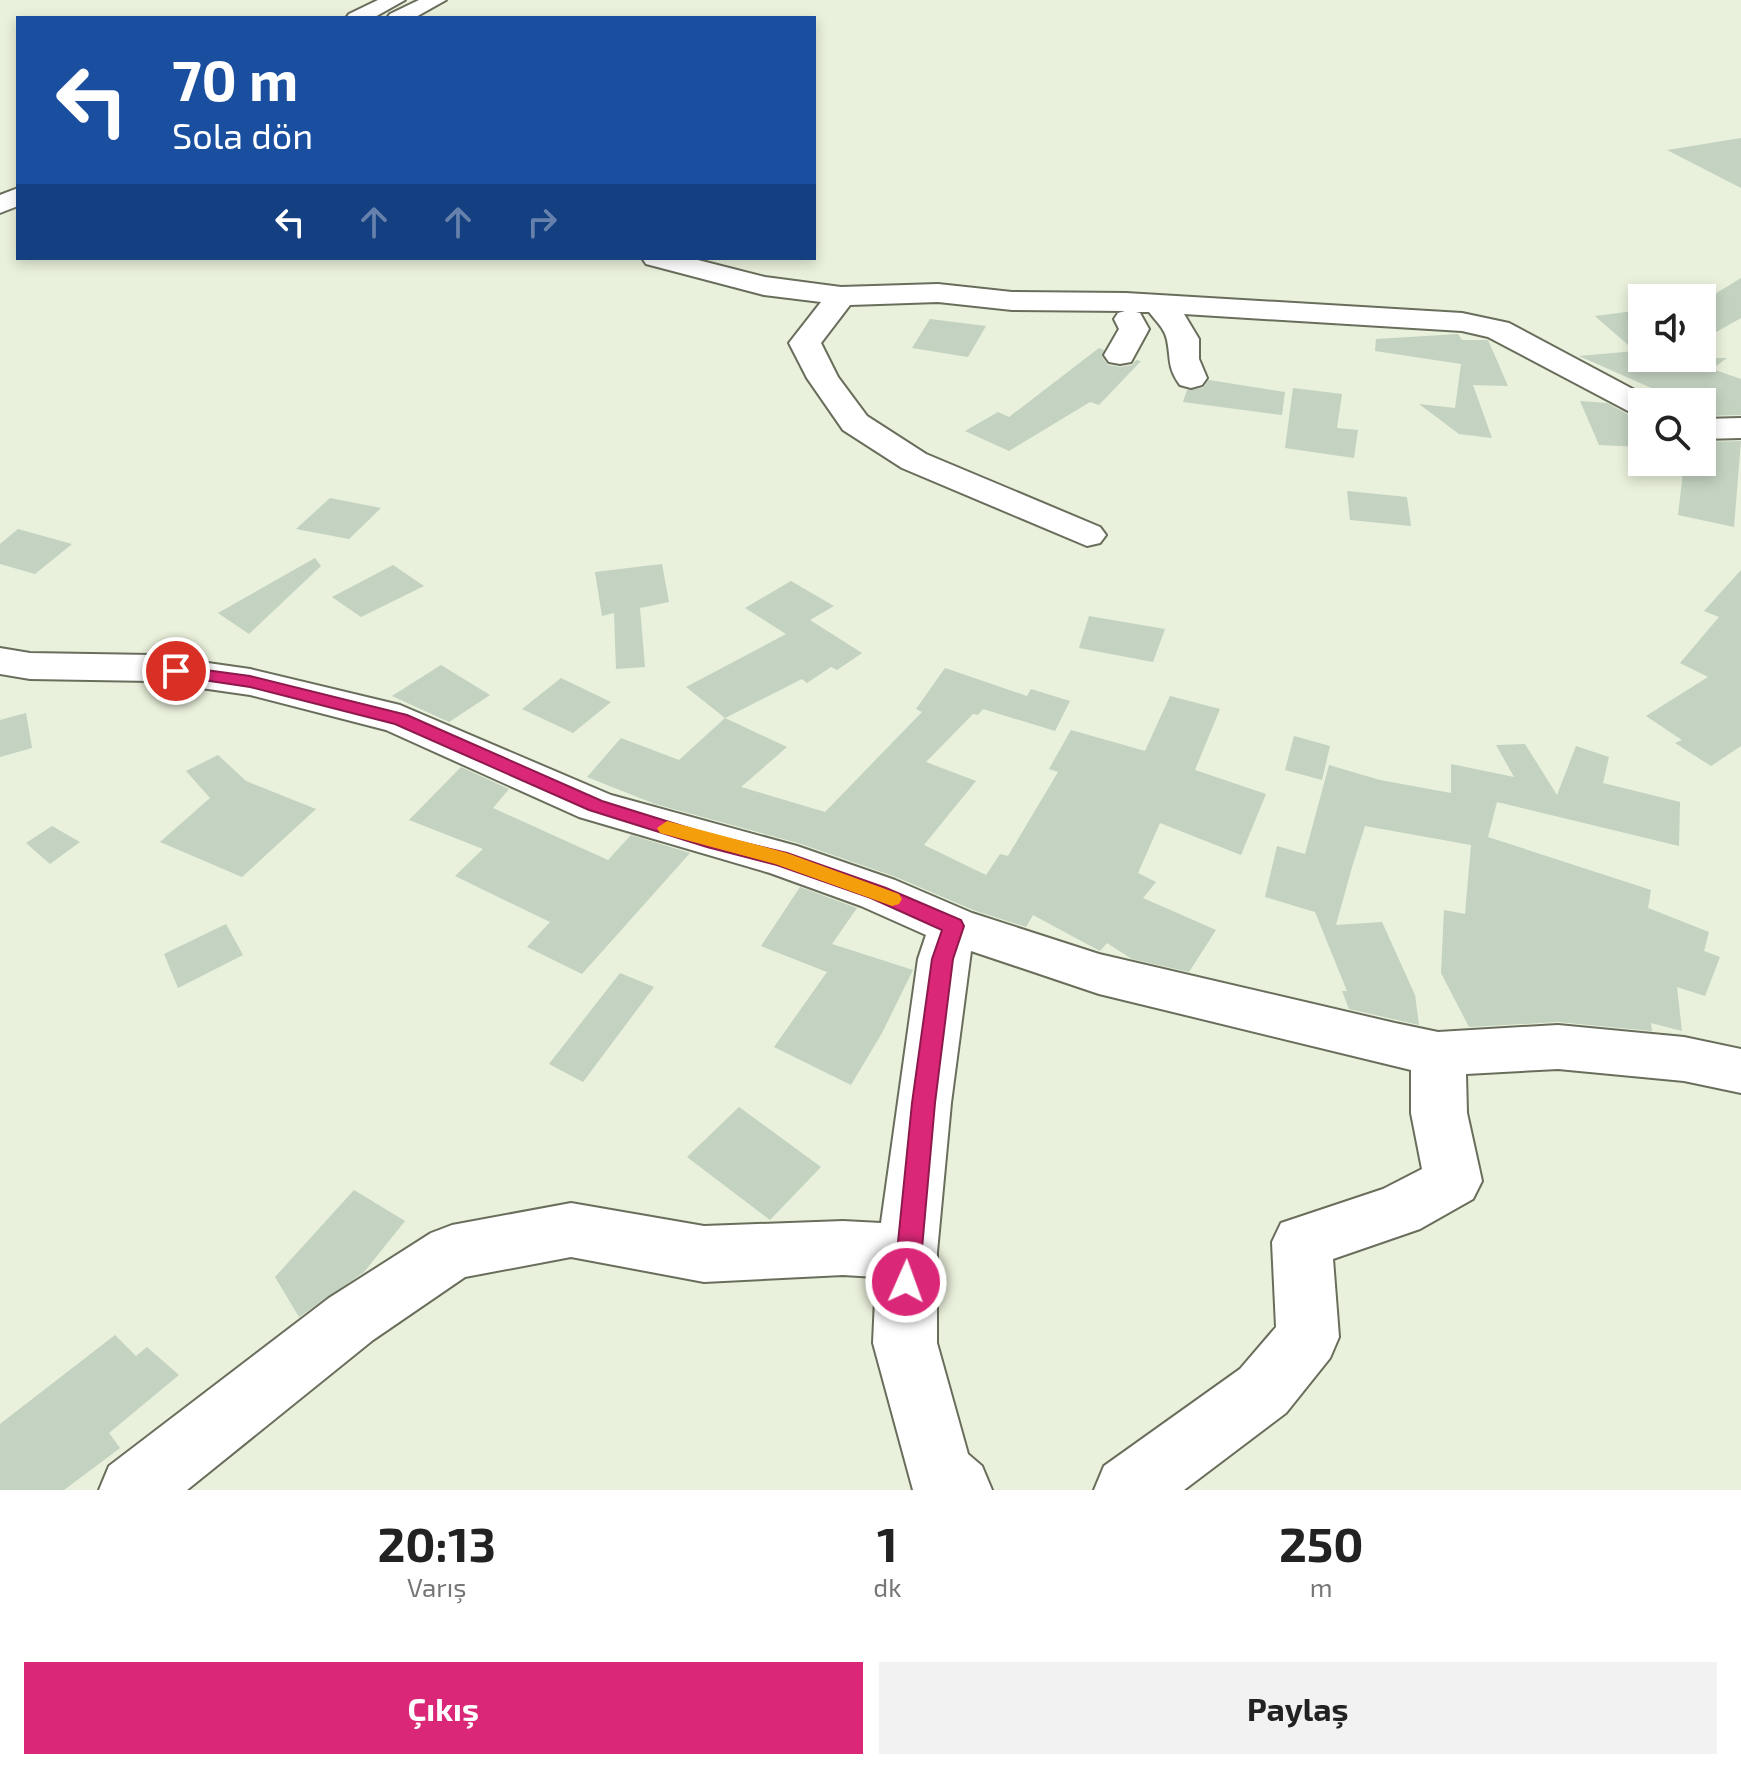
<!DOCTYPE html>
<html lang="tr">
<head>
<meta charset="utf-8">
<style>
  body { margin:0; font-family:"Exo 2",sans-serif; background:#f2f2f2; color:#222; height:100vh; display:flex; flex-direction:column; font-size:30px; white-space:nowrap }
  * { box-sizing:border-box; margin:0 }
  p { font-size:26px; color:#767676 }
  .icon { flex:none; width:44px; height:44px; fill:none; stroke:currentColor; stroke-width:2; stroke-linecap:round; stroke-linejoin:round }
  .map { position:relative; height:1490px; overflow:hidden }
  .sheet { display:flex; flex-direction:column; background:#fff; flex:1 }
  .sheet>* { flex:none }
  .guide { position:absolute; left:16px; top:16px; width:800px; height:244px; border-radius:0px; box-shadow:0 4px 12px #0003; background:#1a4fa0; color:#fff; overflow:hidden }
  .fabs { position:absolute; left:1628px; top:284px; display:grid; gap:16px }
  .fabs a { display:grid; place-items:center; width:88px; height:88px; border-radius:0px; background:#fff; box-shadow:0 4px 12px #0003; font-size:40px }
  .pin { position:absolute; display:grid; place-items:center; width:68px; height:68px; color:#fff; margin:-34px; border:4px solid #fff; border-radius:50%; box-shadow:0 2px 8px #0007 }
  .me { position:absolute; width:88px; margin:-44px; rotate:2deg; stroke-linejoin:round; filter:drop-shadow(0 0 6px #0008) }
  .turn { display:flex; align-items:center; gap:28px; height:168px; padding:0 24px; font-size:36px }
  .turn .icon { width:104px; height:104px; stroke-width:2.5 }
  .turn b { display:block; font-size:56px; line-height:68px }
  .lanes { display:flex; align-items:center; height:76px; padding:0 24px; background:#0003; justify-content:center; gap:40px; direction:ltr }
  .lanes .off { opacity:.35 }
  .eta { display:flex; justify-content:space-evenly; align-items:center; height:136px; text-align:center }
  .eta b { font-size:48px; font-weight:700; line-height:56px }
  .button { display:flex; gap:16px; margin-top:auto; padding:16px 24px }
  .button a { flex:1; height:92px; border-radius:0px; background:#db2777; color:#fff; font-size:32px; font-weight:700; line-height:92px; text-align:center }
  .button a+a { background:#f2f2f2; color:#222 }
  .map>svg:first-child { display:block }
  .building { fill:#c3d2c1 }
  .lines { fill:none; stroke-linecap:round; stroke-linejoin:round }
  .minor-casing { stroke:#696e5c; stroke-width:4 }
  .minor { fill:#fff; fill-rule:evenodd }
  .route { fill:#db2777; stroke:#8e194d; stroke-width:2 }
  .slow { fill:#f59e0b }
</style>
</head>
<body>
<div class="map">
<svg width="1741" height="1490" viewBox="0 0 1741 1490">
  <rect width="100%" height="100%" fill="#e9f0db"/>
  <g class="building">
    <polygon points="1741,138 1741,188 1667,150"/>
    <polygon points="1741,278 1741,318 1702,340 1702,302"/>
    <polygon points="1642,310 1642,358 1727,358 1712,369 1741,379 1741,415 1702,416 1702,402 1683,402 1579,356 1635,351 1595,316"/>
    <polygon points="930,319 986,326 968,357 912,348"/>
    <polygon points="1458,334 1462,340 1488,340 1508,386 1473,385 1492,438 1459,434 1419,404 1455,408 1461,364 1375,351 1376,339"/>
    <polygon points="1099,348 1104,350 1102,357 1108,365 1121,367 1132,365 1136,360 1141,361 1099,405 1090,402 1009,451 965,431 998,412 1009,417"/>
    <polygon points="1209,380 1285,392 1282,415 1183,402 1187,390 1203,388"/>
    <polygon points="1293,388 1342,394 1337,428 1358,430 1354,458 1285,448"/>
    <polygon points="1580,401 1607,403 1629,415 1642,447 1599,445"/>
    <polygon points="1741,441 1734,527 1678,515 1683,472 1702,476 1702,442"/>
    <polygon points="1347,491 1407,497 1411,526 1350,520"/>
    <polygon points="330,498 381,508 349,539 296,529"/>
    <polygon points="18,529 72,544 35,574 0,564 0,544"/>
    <polygon points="315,558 321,566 249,634 218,613"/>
    <polygon points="662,564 669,602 640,608 645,667 616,669 614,613 602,616 595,572"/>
    <polygon points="393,565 424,586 361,617 332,597"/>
    <polygon points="1741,570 1741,746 1711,766 1675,743 1682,740 1646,716 1708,677 1680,663 1719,617 1704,611"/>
    <polygon points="791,581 834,606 810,620 862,653 837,670 831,667 807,683 802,679 725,718 686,687 786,634 745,608"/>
    <polygon points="1089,616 1165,629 1153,662 1079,648"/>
    <polygon points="441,665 490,695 449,722 392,696"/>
    <polygon points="945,668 1027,696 1031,689 1070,701 1055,731 983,709 978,715 973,714 926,762 976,781 924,845 986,875 1000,854 1008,856 1058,772 1049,769 1071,730 1145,751 1170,696 1220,709 1195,770 1266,794 1241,855 1160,823 1138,873 1156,882 1143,898 1216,930 1189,972 1132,959 1107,943 1100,951 1033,915 1026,927 973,910 896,877 798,843 655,804 587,777 621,738 679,760 725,718 787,747 741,787 825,812 922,712 916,709"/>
    <polygon points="561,678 611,702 573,733 522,709"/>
    <polygon points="26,713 32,748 0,757 0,720"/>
    <polygon points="1294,736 1330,746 1322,780 1285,770"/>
    <polygon points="1525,744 1557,795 1576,746 1609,757 1603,783 1680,802 1679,846 1497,802 1488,837 1651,890 1648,908 1709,932 1704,951 1720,957 1705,996 1677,987 1682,1031 1651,1023 1652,1031 1558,1022 1469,1027 1441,973 1444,910 1465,914 1471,845 1365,826 1352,867 1336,925 1382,922 1415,995 1419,1025 1349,1009 1342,991 1347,991 1315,912 1265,897 1277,846 1305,854 1329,765 1380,780 1451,793 1451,764 1514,777 1496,745"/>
    <polygon points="218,755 246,781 316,809 242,877 160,842 210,798 186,771"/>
    <polygon points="461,767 509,789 493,808 608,860 631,835 690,853 582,974 527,947 550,922 455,876 483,849 409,820"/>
    <polygon points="52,826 80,842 50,864 26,843"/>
    <polygon points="800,887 857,908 832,944 913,970 882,1033 851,1085 774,1047 827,972 761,946"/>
    <polygon points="226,924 243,955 178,988 164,954"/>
    <polygon points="620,973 654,987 583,1082 549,1064"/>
    <polygon points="739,1107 821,1167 770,1220 687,1157"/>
    <polygon points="354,1190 405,1221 364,1272 299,1317 275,1277"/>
    <polygon points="115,1335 136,1356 147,1347 179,1375 109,1433 120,1448 64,1490 0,1490 0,1424"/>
  </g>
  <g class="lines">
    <g class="minor-casing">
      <g id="minor">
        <polygon points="378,0 405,0 373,18 346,18 349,14"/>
        <polygon points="419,0 446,0 414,18 387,18 390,14"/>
        <polygon points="18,188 18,206 0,213 0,195"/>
        <path d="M642,258h48l75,19 76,10 97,-3 74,8 114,1 336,20 47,10 148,79h-15v13l-12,-3 -142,-75 -26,-6 -278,-17 15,25v20l8,19 -5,7 -11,3 -11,-3c-13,-18 -9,-26 -13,-45 -2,-11 -11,-19 -18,-28h-13l4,1 9,16 -18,33 -11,2 -11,-2 -5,-7 15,-26 -5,-10 4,-6 7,-2 -113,-1 -74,-8 -88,3 -29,38 17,34 29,39 59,38 174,73 6,8 -6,8 -13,3 -185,-78 -59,-38 -36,-52 -18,-35 32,-41 -57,-7 -118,-31z"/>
        <polygon points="1741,418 1741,438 1702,439 1702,419"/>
        <polygon points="0,648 30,653 152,655 250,669 400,705 611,795 797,846 895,880 972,913 1099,954 1395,1023 1438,1032 1558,1025 1684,1037 1741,1049 1741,1093 1684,1081 1558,1069 1466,1074 1467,1113 1482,1181 1473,1199 1420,1229 1333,1259 1339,1337 1330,1358 1286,1413 1184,1490 1094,1490 1104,1466 1240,1369 1276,1327 1272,1242 1281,1223 1383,1189 1422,1169 1411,1113 1411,1070 1099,994 971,951 951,1103 937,1252 937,1343 968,1454 982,1466 992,1490 913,1490 873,1343 876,1277 843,1275 704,1282 571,1257 465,1277 373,1340 187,1490 99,1490 109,1466 329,1298 431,1233 452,1225 571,1203 704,1226 843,1221 881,1223 918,959 926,935 861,906 770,873 579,817 386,730 250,695 152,681 30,679 0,674"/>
      </g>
    </g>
    <use href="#minor" class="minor"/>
  </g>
  <polygon class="route" points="176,666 250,676 407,715 602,801 708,834 787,853 886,888 961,920 964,926 953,959 935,1103 919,1282 915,1291 906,1294 897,1291 894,1282 912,1103 932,959 942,930 871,898 777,865 707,847 589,810 395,724 250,687 170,675 168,671 170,667"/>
  <polygon class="slow" points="667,821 787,853 899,894 902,899 899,904 892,906 775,864 660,833 657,828"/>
</svg>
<div class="fabs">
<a><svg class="icon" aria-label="sound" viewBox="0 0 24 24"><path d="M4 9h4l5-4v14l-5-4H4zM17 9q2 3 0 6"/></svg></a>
<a><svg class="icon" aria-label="search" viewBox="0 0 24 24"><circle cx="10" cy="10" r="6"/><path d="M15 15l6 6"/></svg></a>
</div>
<div class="pin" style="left:176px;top:671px;background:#d93025"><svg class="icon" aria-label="arrive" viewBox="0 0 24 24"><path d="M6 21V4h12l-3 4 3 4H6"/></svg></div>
<svg class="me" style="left:906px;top:1282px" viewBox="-20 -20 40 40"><circle r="17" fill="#db2777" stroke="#fff" stroke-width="3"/><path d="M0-11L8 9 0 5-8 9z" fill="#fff"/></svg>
<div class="guide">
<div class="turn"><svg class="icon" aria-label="left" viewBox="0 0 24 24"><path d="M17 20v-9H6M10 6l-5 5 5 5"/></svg><div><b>70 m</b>Sola dön</div></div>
<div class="lanes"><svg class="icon" aria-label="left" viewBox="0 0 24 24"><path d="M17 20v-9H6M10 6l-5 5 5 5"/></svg><svg class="icon off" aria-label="ahead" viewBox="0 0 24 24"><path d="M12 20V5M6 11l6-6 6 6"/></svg><svg class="icon off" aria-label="ahead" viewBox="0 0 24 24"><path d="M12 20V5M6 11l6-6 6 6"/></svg><svg class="icon off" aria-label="right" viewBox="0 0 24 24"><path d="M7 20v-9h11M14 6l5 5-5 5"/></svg></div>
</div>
</div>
<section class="sheet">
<div class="eta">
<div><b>20:13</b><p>Varış</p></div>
<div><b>1</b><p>dk</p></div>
<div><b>250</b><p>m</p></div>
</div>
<div class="button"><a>Çıkış</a><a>Paylaş</a></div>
</section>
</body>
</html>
